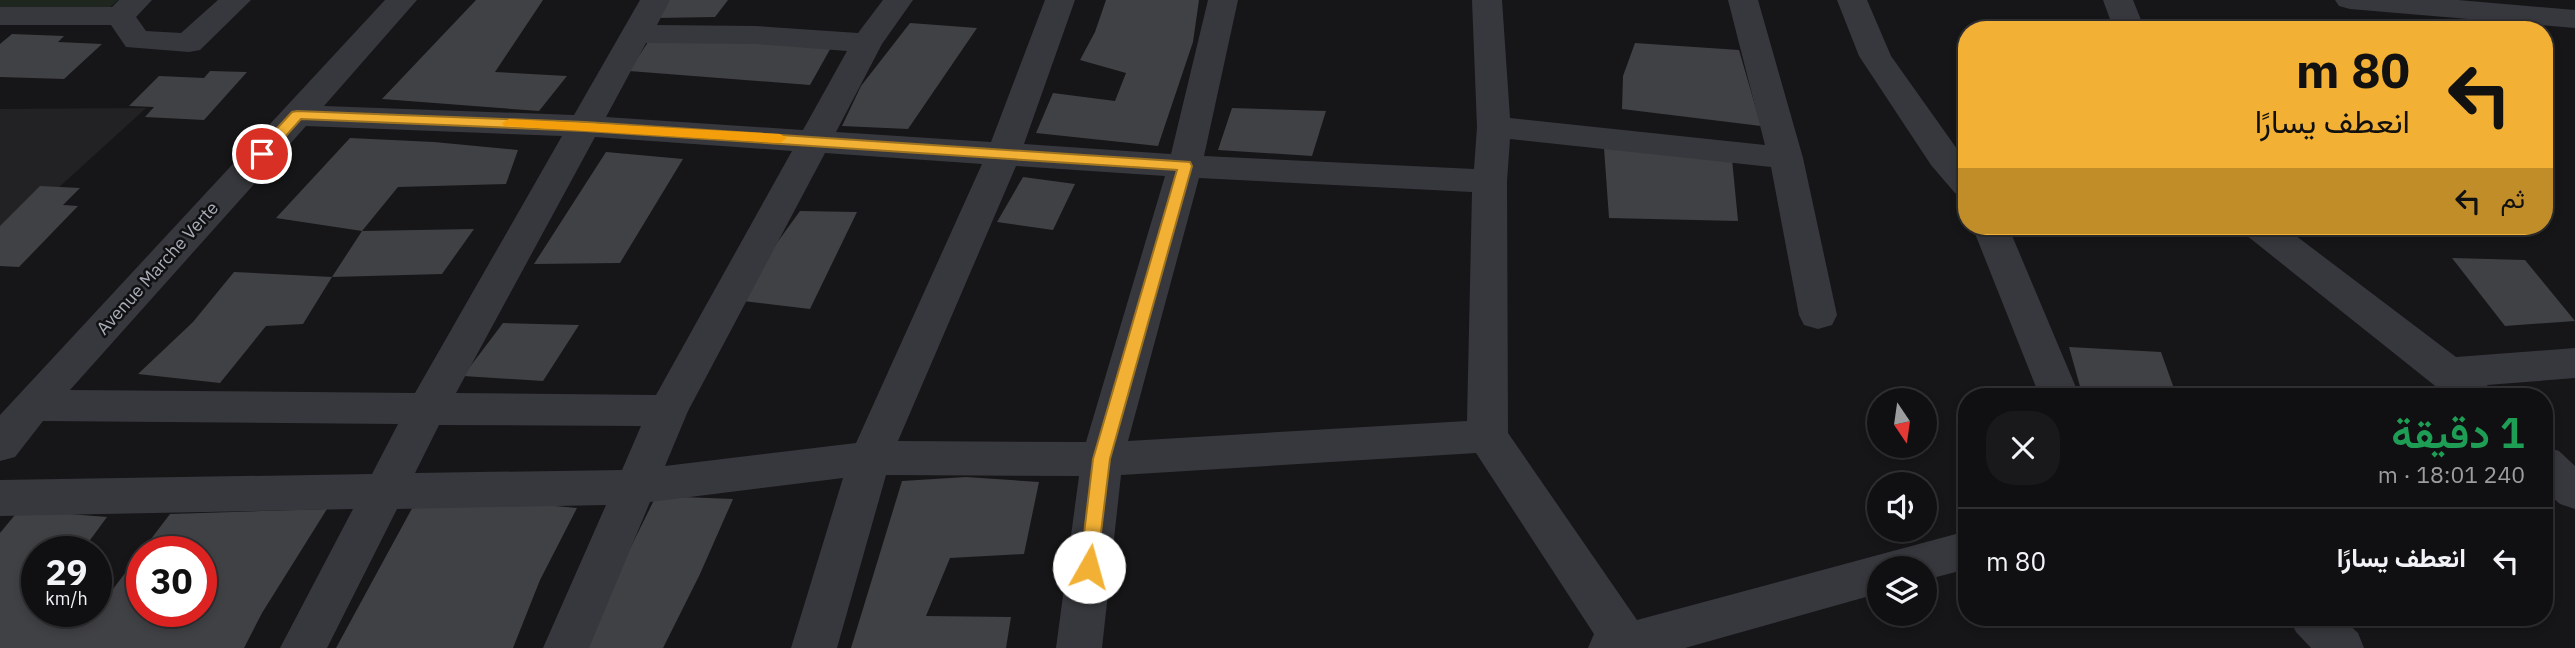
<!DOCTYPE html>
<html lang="ar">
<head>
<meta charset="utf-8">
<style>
  body { margin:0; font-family:"IBM Plex Sans",Vazirmatn,sans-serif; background:#19191b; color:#f1f3f6; direction:rtl; height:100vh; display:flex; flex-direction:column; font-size:26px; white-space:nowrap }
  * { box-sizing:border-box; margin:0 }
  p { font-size:23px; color:#9c9d9f }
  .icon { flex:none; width:38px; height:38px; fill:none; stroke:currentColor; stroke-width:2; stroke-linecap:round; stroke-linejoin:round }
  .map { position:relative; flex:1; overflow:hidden; direction:ltr }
  .sheet { position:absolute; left:1958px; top:388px; width:595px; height:238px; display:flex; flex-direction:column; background:#101012; border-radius:28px; box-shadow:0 4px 10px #0003,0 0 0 2px #303032; direction:rtl }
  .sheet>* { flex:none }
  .top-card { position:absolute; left:1958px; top:21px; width:595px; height:214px; border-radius:28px; box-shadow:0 4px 10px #0003,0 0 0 2px #303032; direction:rtl; background:#f2b134; color:#111; overflow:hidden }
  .needle { width:46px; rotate:167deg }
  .tools { position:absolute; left:1867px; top:388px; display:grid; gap:14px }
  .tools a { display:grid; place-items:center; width:70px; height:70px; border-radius:50%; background:#101012; box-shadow:0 4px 10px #0003,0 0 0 2px #303032; font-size:35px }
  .speed { position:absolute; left:21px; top:536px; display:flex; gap:14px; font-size:35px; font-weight:700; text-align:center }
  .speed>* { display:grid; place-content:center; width:91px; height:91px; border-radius:50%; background:#101012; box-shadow:0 4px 10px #0003,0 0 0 2px #303032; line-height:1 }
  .speed small { font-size:18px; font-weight:400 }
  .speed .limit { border:10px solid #d22; background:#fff; color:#111 }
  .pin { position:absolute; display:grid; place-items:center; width:60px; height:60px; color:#fff; margin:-30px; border:4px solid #fff; border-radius:50%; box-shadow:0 2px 7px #0007 }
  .me { position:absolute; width:77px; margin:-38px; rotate:7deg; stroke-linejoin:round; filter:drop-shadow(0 0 5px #0008) }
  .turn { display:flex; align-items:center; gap:24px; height:147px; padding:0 28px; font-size:32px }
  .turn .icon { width:91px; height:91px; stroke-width:2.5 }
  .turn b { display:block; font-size:49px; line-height:60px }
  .then { display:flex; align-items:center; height:66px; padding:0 28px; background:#0003; gap:14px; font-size:26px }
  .round { display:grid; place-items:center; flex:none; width:74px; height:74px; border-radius:28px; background:#19191b }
  .headline { display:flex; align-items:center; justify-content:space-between; height:119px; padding:0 28px }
  h1 { font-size:42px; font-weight:600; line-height:52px; color:#1e9e55 }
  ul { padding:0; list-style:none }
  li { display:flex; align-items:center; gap:21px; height:105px; padding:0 28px; border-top:2px solid #303032 }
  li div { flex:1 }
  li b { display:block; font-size:26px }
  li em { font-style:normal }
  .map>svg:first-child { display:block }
  .built { fill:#222225 }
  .green { fill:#1e261f }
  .building { fill:#404145; fill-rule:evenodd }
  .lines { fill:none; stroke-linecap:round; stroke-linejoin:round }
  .minor { fill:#37383d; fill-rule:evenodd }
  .route { fill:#f2b134; stroke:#9d7322; stroke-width:2 }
  .slow { fill:#f59e0b }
  .labels { text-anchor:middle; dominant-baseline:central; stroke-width:5; stroke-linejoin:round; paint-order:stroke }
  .street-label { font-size:18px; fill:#a8adb8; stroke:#111113 }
</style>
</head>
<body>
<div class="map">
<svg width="2575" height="648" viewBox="0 0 2575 648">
  <rect width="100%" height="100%" fill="#161618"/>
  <polygon class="built" points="146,108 0,241 0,109"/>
  <polygon class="green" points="0,0 118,0 109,8 0,7"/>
  <g class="building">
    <polygon points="476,0 543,0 495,72 567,76 539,111 382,99"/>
    <polygon points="665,0 728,0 715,17 656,18"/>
    <polygon points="1106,0 1199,0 1193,42 1158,146 1036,133 1053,93 1115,101 1126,73 1080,60 1095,32"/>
    <polygon points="910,23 977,28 908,129 842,126 861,86"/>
    <polygon points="12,34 64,36 58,42 102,44 64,79 0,77 0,44"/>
    <polygon points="650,39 833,44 810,85 629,71"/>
    <polygon points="1635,43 1739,50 1761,126 1622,109 1623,76"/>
    <polygon points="210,71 247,72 204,120 145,117 154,107 129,106 159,76 204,78"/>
    <polygon points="1232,108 1326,111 1312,156 1218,150"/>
    <polygon points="350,138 434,142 518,150 506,184 398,187 362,231 276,218"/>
    <polygon points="1604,148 1732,159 1738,221 1609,218"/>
    <polygon points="606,152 683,159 620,263 534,264"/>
    <polygon points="1023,177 1075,184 1053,230 997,222"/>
    <polygon points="40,186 80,188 63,205 78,206 19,267 0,266 0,226"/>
    <polygon points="800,211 857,212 810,309 743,301 771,251"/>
    <polygon points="474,229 442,274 332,277 303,324 266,326 220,383 138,374 193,322 234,272 332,277 362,231"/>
    <polygon points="2452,258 2525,260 2575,321 2505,326"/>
    <polygon points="503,323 579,325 543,381 463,376"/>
    <polygon points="2069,347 2161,352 2177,397 2083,397"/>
    <polygon points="966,477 1039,482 1024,554 950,558 926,616 1011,617 1006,648 851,648 902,481"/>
    <polygon points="656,496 733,499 700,574 663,648 581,648"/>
    <polygon points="487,500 577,508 540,580 513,648 336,648 416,501"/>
    <path d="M327,509l-65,104 -18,35h-244v-115l19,-23 88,7 -25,34h-45v60l-3,3h60l76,-100zM142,551h59v60h-59z"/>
  </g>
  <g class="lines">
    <g class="minor">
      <polygon points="119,0 152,0 136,17 146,31 181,33 218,0 251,0 200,50 189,52 126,47 111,25 0,25 0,7 112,7"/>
      <path d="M385,0h32l-93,106 250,9 66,-115h30l-13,25 99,1 102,7 25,-33h30l-31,44 -46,88 155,10 54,-142h30l-51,144 147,10 37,-154h30l-34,156 270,13 3,-42 -5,-127h30l8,118 255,27 -37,-145h30l45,158 34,157 -5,10 -14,4 -14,-4 -5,-10 -28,-148 -261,-28 -3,42 1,252 129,187 330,-89v38l-42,11v-11h-45v24l-195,55h-97l6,-14 -118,-181 -355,22 -19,173h-46l23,-172 -193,-1 -49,173h-46l52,-170 -193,24 -61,146h-46l63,-143 -209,4 -70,139h-47l73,-139 -353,7v-36l372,-6 26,-50 -355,-3 -28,36 -15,4v-46zM646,43l110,1 91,7 -44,79 -197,-13zM306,126l256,10 -147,257 -345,-3zM595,137l197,14 -136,244 -200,-2zM825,153l157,11 -126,279 -191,23 23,-55zM1016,166l149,10 -79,266 -188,-1zM1199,178l273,14 -5,229 -339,20zM439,425l202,1 -19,44 -207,3z"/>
      <polygon points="1837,0 1867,0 1891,56 1967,163 1967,197 1955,193 1931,165 1859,56"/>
      <polygon points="2103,0 2133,0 2145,30 2114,30"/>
      <polygon points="2335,0 2458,0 2575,10 2575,28 2350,9 2339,6"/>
      <polygon points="1972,226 2008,226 2080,397 2040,397"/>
      <polygon points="2241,226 2283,226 2456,357 2575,348 2575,378 2487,385 2494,397 2449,397 2246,235"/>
      <polygon points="2544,446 2559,451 2575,466 2575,509 2560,504 2544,490"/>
      <polygon points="2289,618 2342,618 2358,633 2364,648 2311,648 2296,632"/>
    </g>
  </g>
  <polygon class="route" points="297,111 585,122 1190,162 1192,166 1110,459 1096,573 1089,575 1082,573 1080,567 1093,459 1177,170 585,131 301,119 267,157 257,157 257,150 292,112"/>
  <polygon class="slow" points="509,119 780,134 787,138 780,143 504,126 502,123"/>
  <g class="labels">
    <g class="street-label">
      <text transform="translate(157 268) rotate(-48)">Avenue Marche Verte</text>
    </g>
  </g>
</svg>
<div class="tools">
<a><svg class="needle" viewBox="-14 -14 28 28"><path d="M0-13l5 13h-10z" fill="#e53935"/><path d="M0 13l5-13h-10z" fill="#9c9d9f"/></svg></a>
<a><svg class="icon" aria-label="sound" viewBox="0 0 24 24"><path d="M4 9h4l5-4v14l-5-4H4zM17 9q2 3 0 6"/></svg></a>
<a><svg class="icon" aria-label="layers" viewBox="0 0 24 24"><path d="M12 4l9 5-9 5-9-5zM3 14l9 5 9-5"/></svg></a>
</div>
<div class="speed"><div>29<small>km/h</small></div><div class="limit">30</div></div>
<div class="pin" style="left:262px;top:154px;background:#d93025"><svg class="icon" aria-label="arrive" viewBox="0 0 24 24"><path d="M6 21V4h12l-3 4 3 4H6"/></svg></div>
<svg class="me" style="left:1089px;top:567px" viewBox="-20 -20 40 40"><circle r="19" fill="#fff"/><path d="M0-13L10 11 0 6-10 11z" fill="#f2b134"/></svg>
<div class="top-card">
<div class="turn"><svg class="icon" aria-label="left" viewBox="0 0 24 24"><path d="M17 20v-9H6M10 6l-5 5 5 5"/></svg><div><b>80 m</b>انعطف يسارًا</div></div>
<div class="then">ثم<svg class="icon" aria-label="left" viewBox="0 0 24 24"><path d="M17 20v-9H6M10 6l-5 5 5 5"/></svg></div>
</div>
<section class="sheet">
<div class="headline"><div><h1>1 دقيقة</h1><p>240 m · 18:01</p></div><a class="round"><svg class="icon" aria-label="close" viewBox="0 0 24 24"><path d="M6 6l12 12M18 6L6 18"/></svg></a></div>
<ul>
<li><svg class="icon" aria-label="left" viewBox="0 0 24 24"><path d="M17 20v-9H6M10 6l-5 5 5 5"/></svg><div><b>انعطف يسارًا</b></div><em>80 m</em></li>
</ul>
</section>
</div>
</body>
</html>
